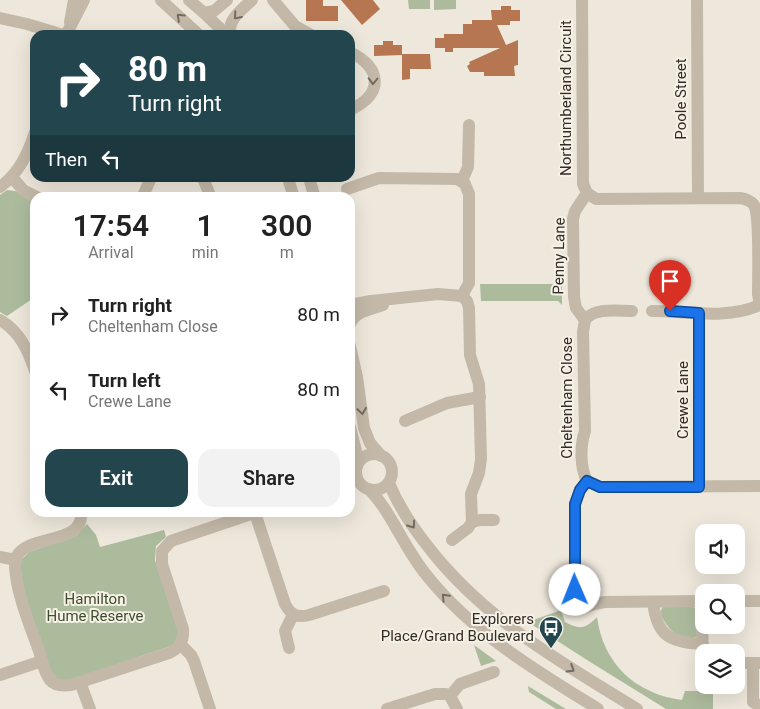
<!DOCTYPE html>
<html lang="en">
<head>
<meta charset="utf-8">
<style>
  body { margin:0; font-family:Roboto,sans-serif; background:#f2f2f2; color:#222; height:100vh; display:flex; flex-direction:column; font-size:19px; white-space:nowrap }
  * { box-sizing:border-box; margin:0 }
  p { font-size:16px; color:#767676 }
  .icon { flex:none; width:28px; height:28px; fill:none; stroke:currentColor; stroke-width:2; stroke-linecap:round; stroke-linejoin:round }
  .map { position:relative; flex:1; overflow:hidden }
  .sheet { position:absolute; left:30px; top:192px; width:325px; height:325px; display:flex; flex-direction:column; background:#fff; border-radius:15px; box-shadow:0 5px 20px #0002 }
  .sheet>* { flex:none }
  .top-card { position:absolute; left:30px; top:30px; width:325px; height:152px; border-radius:15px; box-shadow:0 5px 20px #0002; background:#23454e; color:#fff; overflow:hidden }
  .buttons { position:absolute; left:695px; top:524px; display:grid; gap:10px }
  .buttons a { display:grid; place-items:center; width:50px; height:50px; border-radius:10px; background:#fff; box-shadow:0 5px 20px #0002; font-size:25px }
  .pin { position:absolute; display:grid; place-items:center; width:42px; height:42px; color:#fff; margin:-51px -21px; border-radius:50% 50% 50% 0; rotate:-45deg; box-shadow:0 0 5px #0007 }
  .pin .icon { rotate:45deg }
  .me { position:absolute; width:55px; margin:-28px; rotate:359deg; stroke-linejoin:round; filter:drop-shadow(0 0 4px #0008) }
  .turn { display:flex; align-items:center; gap:18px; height:105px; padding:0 15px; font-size:22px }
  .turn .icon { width:65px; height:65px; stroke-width:2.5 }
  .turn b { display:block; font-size:35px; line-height:42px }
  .then { display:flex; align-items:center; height:48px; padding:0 15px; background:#0003; gap:10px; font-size:19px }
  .eta { display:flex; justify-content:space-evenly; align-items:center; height:85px; text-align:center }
  .eta b { font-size:30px; font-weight:600; line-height:35px }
  .action { display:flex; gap:10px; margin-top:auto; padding:10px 15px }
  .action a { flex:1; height:58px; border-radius:15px; background:#23454e; color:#fff; font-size:20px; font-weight:600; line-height:58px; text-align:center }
  .action a+a { background:#f2f2f2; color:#222 }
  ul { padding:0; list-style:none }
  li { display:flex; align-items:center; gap:15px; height:75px; padding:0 15px }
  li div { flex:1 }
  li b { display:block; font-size:19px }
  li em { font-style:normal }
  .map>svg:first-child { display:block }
  .green { fill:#adbb9d }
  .building { fill:#b57651 }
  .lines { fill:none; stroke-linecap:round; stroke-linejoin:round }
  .minor { stroke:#c4b9a8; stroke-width:12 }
  .oneway { stroke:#746b61 }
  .route-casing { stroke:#114b97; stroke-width:12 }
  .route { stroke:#1a73e8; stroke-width:9 }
  .labels { text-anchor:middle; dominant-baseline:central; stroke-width:4; stroke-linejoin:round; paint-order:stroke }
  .street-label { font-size:15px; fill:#322c27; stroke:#f6f1e6 }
  .park-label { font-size:15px; fill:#3e4d2e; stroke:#f6f1e6 }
  .poi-label { font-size:15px; fill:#322c27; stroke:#f6f1e6; text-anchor:end }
</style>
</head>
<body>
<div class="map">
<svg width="760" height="709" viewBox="0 0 760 709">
  <rect width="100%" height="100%" fill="#eee7db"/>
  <g class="green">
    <polygon points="408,0 430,0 430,9 409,9"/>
    <polygon points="434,0 456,0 456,9 434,10"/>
    <polygon points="7,190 15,191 35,203 35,297 7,316 0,312 0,195"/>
    <polygon points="562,281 562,305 558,301 481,301 480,284 556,284"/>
    <path d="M87,524l9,11 4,12 64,-17 2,7 -10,9 -1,14 24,72 -5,13 -107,36 -9,-1 -7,-8c-8,-25 -34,-89 -30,-112l8,-8 47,-16z"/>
    <path d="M663,606h29l4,3 1,27c-17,11 -31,-10 -37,-23z"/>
    <path d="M561,610l4,12c15,8 20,7 32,-5 6,47 39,77 85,83l3,-9h13v-7l15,1v24h-47l-79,-49 -59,-38z"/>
    <polygon points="474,645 496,661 481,666"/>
    <polygon points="528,686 566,709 556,709 529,692"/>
  </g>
  <g class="building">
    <polygon points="306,0 323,0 323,6 338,6 338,21 306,21"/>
    <polygon points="341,0 373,0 380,9 362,25"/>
    <polygon points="501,6 511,6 511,10 520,10 520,21 510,21 510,25 497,25 506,45 518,40 518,65 514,66 515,76 484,76 484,72 470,72 467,66 470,64 469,62 500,48 453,48 453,52 445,52 445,48 435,48 435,38 444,38 444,34 463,34 463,24 472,24 472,20 492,20 491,10 501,10"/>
    <polygon points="383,41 393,41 393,45 402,45 402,54 430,54 431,69 410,69 410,79 402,80 402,55 374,56 374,45 383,45"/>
  </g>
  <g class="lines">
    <g class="minor">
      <polyline points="161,0 199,35"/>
      <polyline points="189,0 204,13 227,35"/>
      <polyline points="273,0 295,26 311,35"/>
      <path d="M582,0l1,184 4,9 9,6 144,-1c6,1 11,3 14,7 6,11 4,73 4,89l2,10"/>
      <polyline points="697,0 698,198"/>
      <polyline points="204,13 214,11 227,0"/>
      <polyline points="0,18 27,24 63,35"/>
      <polyline points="70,22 74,0"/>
      <polyline points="66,35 84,0"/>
      <path d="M231,35c-5,-15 12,-26 21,-35"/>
      <path d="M350,52c32,16 34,42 0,58"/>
      <polyline points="12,177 23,190 39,198"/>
      <polyline points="203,178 211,198"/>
      <polyline points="288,178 294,198"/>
      <polyline points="309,178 315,198"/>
      <polyline points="462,181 468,167 469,125"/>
      <path d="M0,187c19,-14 28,-33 35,-55"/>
      <polyline points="347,189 379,178 457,179 465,184 469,194 469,283 462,296"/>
      <polyline points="142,198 151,178"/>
      <polyline points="350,305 371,301 438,294 462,296 467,301 469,308 470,355 479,384 481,459 479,473 471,494 472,522 468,528 452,540"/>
      <path d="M652,311c35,0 74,9 108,-6"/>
      <polyline points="699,313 699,487"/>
      <path d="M0,320c20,12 28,30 35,51"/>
      <path d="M585,320l-2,12 2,99c-5,15 -5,36 2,50l13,6 160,-1"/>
      <polyline points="585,320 576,308 574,297 573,219 575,211 587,193"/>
      <path d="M585,320c10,-13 32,-9 47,-9"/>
      <path d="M350,324c6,-14 21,-14 33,-19"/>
      <polyline points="350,346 357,377 364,428 370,443 381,456"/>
      <polyline points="405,421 447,403 480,397"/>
      <polyline points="350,427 356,451 356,470"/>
      <circle cx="374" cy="472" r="18"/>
      <polyline points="587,481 580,490 575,504 575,590 580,609 594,604 605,602 704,601"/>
      <path d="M389,483c9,22 22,42 37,61 56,74 133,117 211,165"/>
      <path d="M369,489c24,25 35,60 59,88 46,57 109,94 170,132"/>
      <path d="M81,512c4,33 -53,22 -64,44 -1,3 -2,7 -2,11 2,29 15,58 24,84 3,9 5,22 11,29 5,6 13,6 21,5l98,-32c11,-5 15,-12 14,-24l-21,-65v-13l9,-10 86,-29"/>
      <path d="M255,513l30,91c6,11 12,14 24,11l75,-24"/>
      <polyline points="472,522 480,520 494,520"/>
      <polyline points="0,557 16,560"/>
      <polyline points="702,601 703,680"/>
      <polyline points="736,601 760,601"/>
      <path d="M653,602c4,34 16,40 50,42"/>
      <polyline points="181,645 191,655 194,661 210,709"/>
      <polyline points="289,648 285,631 293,615"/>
      <polyline points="736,663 760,663"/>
      <polyline points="753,663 753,702 760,706"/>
      <polyline points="0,675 42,661"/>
      <polyline points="80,682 90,709"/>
      <polyline points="450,696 460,684 494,672"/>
      <polyline points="387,709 435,694 446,694 450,696 457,709"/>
    </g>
  </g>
  <defs><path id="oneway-chevron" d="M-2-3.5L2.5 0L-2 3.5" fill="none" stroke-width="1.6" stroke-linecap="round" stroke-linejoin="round" transform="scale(1.25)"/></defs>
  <g class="oneway">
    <use href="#oneway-chevron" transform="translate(237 16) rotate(131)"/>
    <use href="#oneway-chevron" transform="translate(180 17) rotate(-137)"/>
    <use href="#oneway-chevron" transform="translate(373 81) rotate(91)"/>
    <use href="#oneway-chevron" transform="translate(362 411) rotate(82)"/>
    <use href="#oneway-chevron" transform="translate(412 525) rotate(55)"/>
    <use href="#oneway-chevron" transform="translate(445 597) rotate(-134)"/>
    <use href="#oneway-chevron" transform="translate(571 669) rotate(32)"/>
  </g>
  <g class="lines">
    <g class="route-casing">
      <polyline id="route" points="575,590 575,504 580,490 587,481 600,487 699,487 699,313 670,311"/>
    </g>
    <use href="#route" class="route"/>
  </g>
  <defs>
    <g id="bus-pin" transform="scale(1.25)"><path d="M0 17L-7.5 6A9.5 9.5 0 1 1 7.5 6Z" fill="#23454e" stroke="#f6f1e6"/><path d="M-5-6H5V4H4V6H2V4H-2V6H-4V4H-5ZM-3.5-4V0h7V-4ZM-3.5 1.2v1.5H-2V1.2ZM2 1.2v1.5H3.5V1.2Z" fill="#fff"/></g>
  </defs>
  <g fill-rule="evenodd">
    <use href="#bus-pin" x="551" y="628"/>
  </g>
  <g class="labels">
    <g class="street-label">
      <text transform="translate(566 98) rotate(-90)">Northumberland Circuit</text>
      <text transform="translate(681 99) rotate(-90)">Poole Street</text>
      <text transform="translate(559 256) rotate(-89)">Penny Lane</text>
      <text transform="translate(567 398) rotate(-90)">Cheltenham Close</text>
      <text transform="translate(683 400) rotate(-90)">Crewe Lane</text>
    </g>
    <g class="park-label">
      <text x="95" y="599">Hamilton<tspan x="95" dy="17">Hume Reserve</tspan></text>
    </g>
    <g class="poi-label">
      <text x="534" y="619">Explorers<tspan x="534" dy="17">Place/Grand Boulevard</tspan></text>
    </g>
  </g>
</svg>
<div class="buttons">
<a><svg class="icon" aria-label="sound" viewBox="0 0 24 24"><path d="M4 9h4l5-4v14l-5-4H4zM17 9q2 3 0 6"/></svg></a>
<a><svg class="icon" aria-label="search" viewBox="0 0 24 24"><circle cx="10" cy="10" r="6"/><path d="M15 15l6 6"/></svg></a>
<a><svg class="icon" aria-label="layers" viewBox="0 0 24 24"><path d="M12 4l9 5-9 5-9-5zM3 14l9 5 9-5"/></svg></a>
</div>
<div class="pin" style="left:670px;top:311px;background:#d93025"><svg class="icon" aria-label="arrive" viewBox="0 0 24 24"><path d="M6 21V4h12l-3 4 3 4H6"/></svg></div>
<svg class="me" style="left:575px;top:590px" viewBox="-20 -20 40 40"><circle r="19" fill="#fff"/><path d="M0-13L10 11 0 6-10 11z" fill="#1a73e8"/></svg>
<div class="top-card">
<div class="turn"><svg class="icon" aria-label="right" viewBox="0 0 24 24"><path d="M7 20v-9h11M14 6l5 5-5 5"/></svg><div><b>80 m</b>Turn right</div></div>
<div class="then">Then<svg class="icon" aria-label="left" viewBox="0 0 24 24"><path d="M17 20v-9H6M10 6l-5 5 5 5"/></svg></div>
</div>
<section class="sheet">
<div class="eta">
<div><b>17:54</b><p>Arrival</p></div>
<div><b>1</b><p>min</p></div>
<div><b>300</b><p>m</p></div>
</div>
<ul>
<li><svg class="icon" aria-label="right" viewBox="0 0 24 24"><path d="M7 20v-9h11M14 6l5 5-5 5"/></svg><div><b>Turn right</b><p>Cheltenham Close</p></div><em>80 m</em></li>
<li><svg class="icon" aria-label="left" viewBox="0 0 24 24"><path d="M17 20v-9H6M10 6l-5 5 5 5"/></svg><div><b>Turn left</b><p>Crewe Lane</p></div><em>80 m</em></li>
</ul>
<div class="action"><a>Exit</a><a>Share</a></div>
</section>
</div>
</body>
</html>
